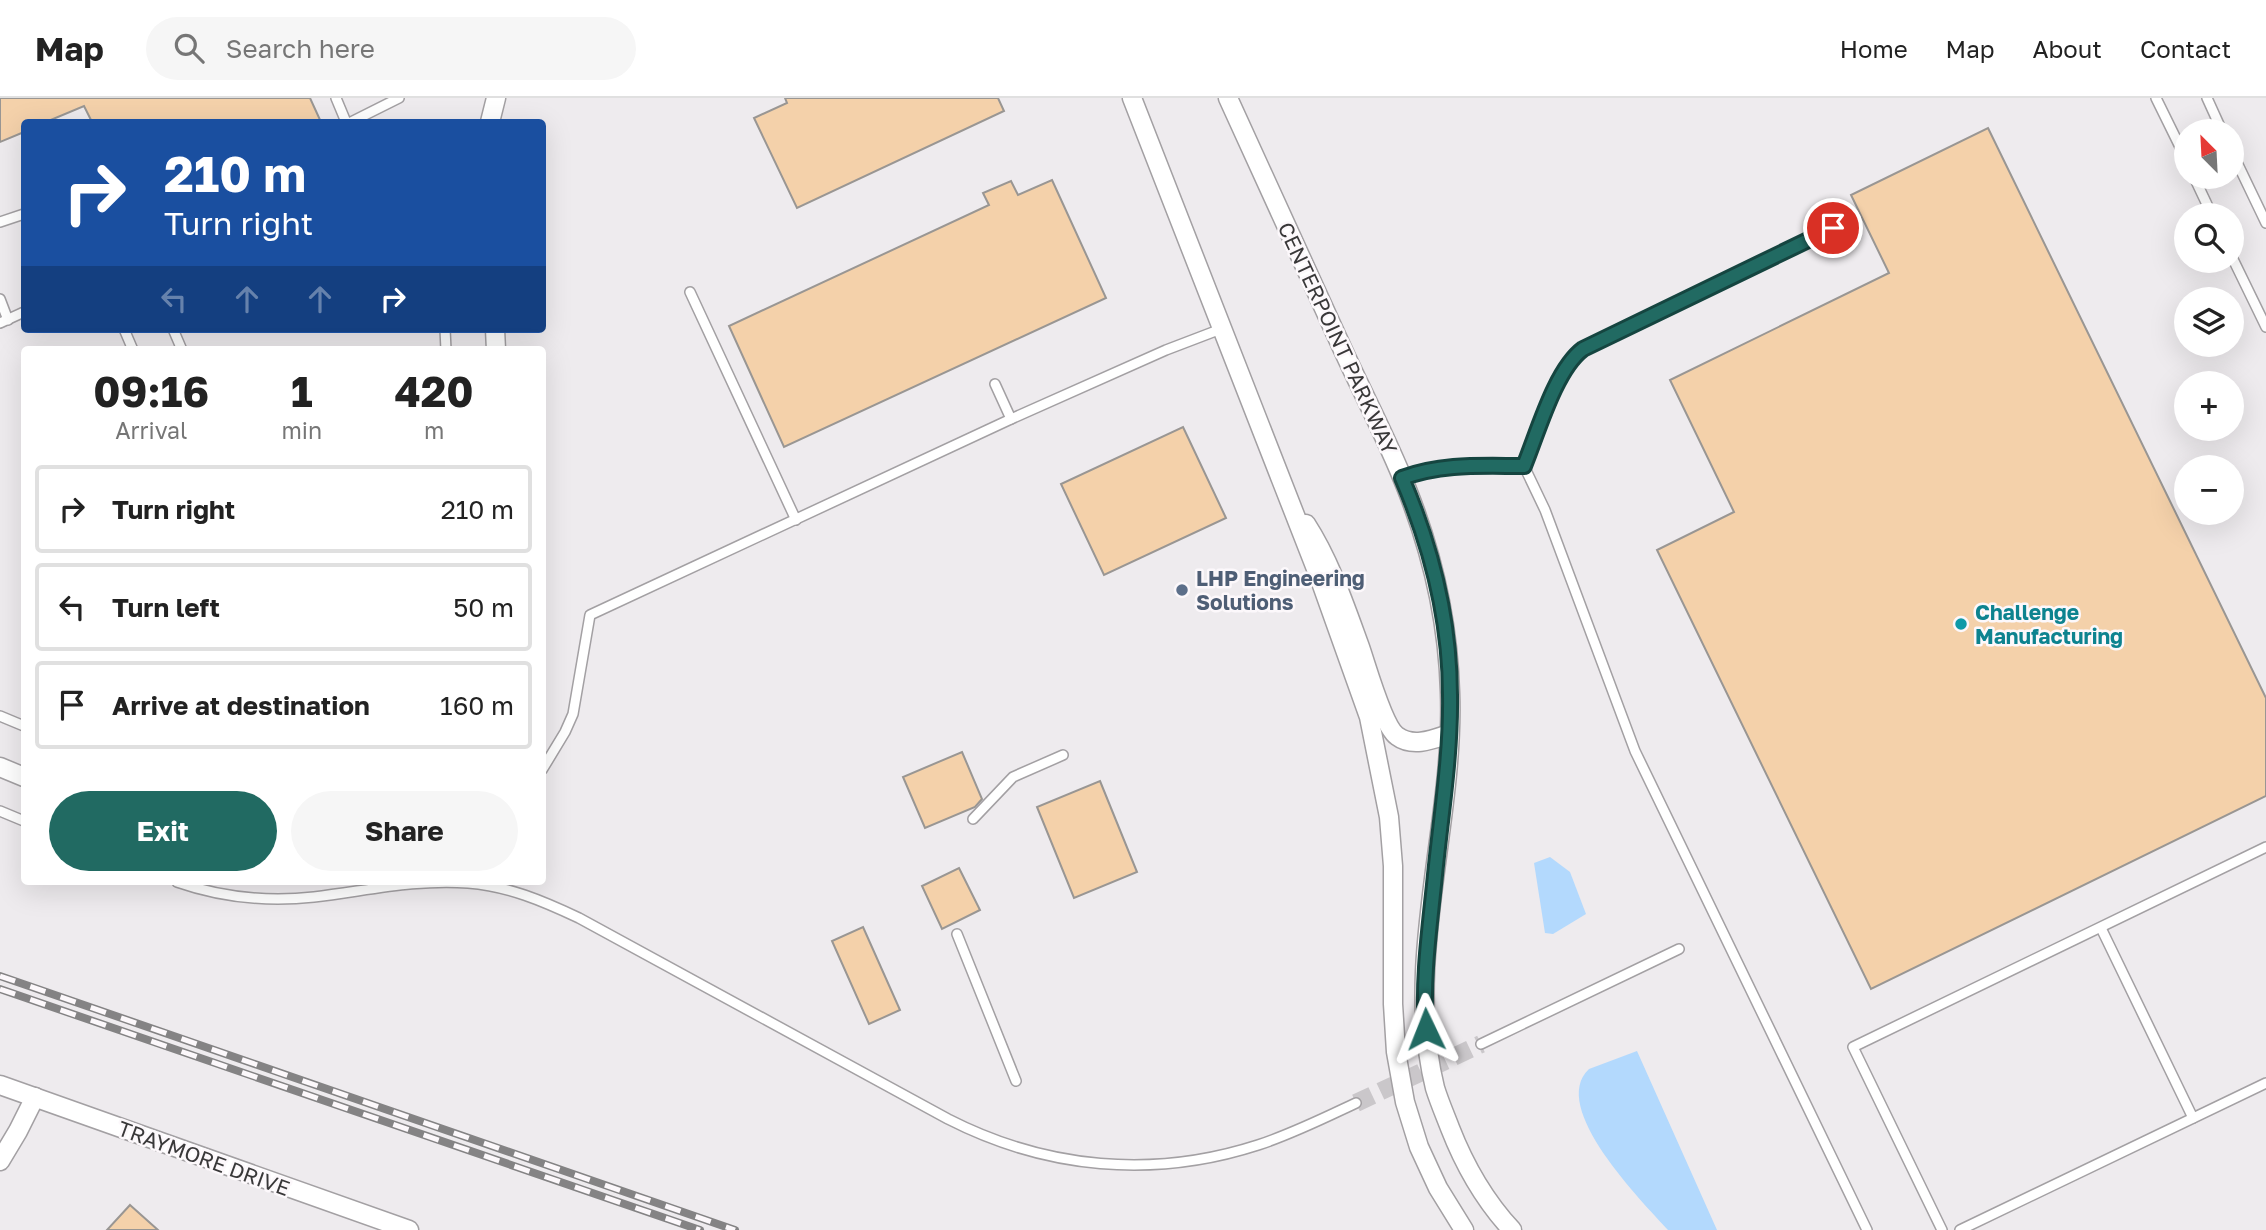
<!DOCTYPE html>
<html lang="en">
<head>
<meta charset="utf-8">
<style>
  body { margin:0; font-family:"Golos Text",sans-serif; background:#f6f6f6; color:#222; height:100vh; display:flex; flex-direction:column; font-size:26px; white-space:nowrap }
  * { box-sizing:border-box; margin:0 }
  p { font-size:23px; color:#767676 }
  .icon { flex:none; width:38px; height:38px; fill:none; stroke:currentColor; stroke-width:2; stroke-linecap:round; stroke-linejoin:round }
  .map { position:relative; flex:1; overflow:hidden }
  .drawer { position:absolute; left:21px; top:248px; width:525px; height:539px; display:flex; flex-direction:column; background:#fff; border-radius:7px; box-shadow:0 7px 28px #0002 }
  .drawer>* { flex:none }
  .guide { position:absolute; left:21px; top:21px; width:525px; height:214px; border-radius:7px; box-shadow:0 7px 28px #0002; background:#1a4fa0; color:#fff; overflow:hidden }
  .needle { width:46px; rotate:336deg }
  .buttons { position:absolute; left:2174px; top:21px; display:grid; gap:14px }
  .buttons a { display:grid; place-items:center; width:70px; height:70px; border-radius:50%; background:#fff; box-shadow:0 7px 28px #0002; font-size:35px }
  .pin { position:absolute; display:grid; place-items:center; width:60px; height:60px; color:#fff; margin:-30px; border:4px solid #fff; border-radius:50%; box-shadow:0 2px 7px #0007 }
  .me { position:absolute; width:77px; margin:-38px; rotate:358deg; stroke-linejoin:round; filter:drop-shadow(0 0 5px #0008) }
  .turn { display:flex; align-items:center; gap:24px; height:147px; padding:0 28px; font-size:32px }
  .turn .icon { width:91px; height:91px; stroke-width:2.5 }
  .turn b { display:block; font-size:49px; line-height:60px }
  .lanes { display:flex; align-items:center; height:66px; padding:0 28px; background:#0003; justify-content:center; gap:35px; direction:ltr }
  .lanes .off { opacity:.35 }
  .eta { display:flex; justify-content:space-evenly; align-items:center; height:119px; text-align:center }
  .eta b { font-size:42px; font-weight:700; line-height:49px }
  .cta { display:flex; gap:14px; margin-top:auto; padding:14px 28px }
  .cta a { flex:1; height:80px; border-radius:42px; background:#216a62; color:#fff; font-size:28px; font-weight:700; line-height:80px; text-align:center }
  .cta a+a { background:#f6f6f6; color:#222 }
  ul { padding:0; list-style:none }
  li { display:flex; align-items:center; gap:21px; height:88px; margin:0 14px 10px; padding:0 14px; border:4px solid #e0e0e0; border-radius:7px }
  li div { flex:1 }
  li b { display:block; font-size:26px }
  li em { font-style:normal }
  header { display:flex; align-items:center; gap:42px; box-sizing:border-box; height:98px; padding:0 35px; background:#fff; border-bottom:2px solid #e0e0e0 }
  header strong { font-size:33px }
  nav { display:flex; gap:38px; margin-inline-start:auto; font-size:24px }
  .search { width:490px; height:63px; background:#f6f6f6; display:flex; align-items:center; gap:18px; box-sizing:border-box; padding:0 24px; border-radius:38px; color:#767676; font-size:26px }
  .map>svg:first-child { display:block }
  .water { fill:#b3d9fd }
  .building { fill:#f4d1aa; stroke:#999693; stroke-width:2 }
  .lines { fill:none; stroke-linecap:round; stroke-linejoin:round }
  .minor-tunnel { stroke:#cac7ca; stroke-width:18; stroke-dasharray:18 9; stroke-linecap:butt }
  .service-casing { stroke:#a3a0a3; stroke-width:12 }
  .minor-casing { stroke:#a3a0a3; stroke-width:21 }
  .service { stroke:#fff; stroke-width:9 }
  .minor { stroke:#fff; stroke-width:18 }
  .rail-casing { stroke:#848384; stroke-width:8 }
  .rail { stroke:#fcf8fb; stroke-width:5; stroke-dasharray:16; stroke-linecap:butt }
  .route-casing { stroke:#154540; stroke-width:18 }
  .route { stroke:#216a62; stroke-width:12 }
  .service-dot { fill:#5c6f8a; stroke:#fcf8fb; stroke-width:2.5 }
  .culture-dot { fill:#0f9aa8; stroke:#fcf8fb; stroke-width:2.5 }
  .labels { text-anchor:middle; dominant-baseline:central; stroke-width:5; stroke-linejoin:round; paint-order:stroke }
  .street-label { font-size:21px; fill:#393839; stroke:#fcf8fb }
  .service-label { font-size:21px; font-weight:bold; fill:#4e5e75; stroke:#fcf8fb; text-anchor:start }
  .culture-label { font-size:21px; font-weight:bold; fill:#0d838f; stroke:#fcf8fb; text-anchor:start }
</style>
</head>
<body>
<header>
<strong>Map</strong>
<div class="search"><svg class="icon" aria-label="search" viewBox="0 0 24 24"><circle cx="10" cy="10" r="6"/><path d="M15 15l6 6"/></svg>Search here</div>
<nav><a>Home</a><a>Map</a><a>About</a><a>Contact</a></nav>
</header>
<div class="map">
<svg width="2266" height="1132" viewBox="0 0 2266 1132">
  <rect width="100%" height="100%" fill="#eeebee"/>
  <g class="water">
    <polygon points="1550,759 1570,774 1586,816 1553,836 1545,835 1534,765"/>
    <path d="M1637,953l80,179h-49c-26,-29 -120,-123 -79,-161z"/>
  </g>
  <g class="building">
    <polygon points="0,0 310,0 321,24 92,24 84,8 46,24 24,24 24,34 0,44"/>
    <polygon points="785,0 998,0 1004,13 797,110 754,20 787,5"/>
    <polygon points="1988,30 2266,600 2266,698 1871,891 1657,452 1734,414 1670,282 1889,175 1851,97"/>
    <polygon points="1052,82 1106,200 784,349 729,228 989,107 983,95 1011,83 1018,97"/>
    <polygon points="1183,329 1226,420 1104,477 1061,386"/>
    <polygon points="962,654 982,701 975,709 925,730 903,679"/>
    <polygon points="1100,683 1137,774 1074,800 1037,709"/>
    <polygon points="959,770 980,812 942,831 922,788"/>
    <polygon points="863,829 900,912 869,926 832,843"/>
    <polygon points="130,1107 158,1132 107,1132"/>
  </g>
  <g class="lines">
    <polyline class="minor-tunnel" points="1356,1005 1481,946"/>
    <g class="service-casing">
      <g id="service">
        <polyline points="336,0 346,24"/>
        <polyline points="2156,0 2186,61"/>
        <polyline points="2207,0 2222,33"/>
        <polyline points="351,24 399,0"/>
        <polyline points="2231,52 2266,125"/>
        <polyline points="2194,79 2212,117"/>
        <polyline points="0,124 24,116"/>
        <polyline points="2231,157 2266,229"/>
        <polyline points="690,194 796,422"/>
        <polyline points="0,201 8,222"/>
        <polyline points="0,225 24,214"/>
        <polyline points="124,231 133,252"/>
        <polyline points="173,231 182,252"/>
        <polyline points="445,231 446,252"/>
        <polyline points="995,286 1011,321"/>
        <path d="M1524,368c14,-34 31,-95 59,-117l250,-121"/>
        <path d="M1402,380c40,-16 80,-12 122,-12l21,44 90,241 232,479"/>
        <polyline points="0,618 24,628"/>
        <polyline points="542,672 565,634 573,616 590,517 1011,321 1166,252 1221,231"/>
        <polyline points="0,713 24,723"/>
        <polyline points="973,721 1013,679 1063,657"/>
        <path d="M177,784c43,15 91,20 137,15 52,-6 101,-18 154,-14 40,3 75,18 111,35l369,201c98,50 205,60 310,26 34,-11 66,-27 98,-42"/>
        <polyline points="2101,830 2193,1020"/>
        <polyline points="957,836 1016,983"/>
        <polyline points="1481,946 1679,851"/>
        <polyline points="1942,1132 1853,949 2266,749"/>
        <polyline points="1960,1132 2266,985"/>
      </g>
    </g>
    <g class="minor-casing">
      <g id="minor">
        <polyline points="1132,0 1318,476 1369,619 1389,719 1393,768 1393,906 1396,954 1405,1004 1419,1049 1438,1090 1464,1132"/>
        <path d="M1228,0c39,84 77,168 115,252 21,46 45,91 63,137 26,65 42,135 44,205 5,131 -47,267 -15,396 4,13 10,27 15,40 14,36 35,73 62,102"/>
        <polyline points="490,24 496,0"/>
        <polyline points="495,231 496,252"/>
        <path d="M1306,426c24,37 39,82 54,123 7,20 23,79 37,89 16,12 37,3 52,-2"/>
        <polyline points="0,669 24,679"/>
        <polyline points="0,987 409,1132"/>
        <polyline points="0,1063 18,1033 35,999"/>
      </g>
    </g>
    <use href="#service" class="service"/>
    <use href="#minor" class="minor"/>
    <g class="rail-casing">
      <g id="rail">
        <polyline points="0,878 735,1132"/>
        <polyline points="0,891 700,1132"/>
      </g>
    </g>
    <use href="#rail" class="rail"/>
  </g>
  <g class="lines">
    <g class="route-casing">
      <path id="route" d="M1426,931c-4,-51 4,-103 9,-154 6,-60 16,-120 15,-180 0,-74 -19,-149 -48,-217 40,-15 80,-12 122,-12 14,-34 31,-96 59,-117l250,-121"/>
    </g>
    <use href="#route" class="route"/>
  </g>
  <circle class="service-dot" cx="1182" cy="492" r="7"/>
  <circle class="culture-dot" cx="1961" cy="526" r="7"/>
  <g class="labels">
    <g class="street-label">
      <text transform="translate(1338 240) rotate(65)">CENTERPOINT PARKWAY</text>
      <text transform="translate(204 1060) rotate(20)">TRAYMORE DRIVE</text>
    </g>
    <g class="service-label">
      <text x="1196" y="480">LHP Engineering<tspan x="1196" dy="24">Solutions</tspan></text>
    </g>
    <g class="culture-label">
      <text x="1975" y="514">Challenge<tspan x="1975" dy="24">Manufacturing</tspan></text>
    </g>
  </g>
</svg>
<div class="buttons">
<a><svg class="needle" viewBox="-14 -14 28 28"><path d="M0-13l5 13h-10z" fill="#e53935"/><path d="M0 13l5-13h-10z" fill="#767676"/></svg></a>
<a><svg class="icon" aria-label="search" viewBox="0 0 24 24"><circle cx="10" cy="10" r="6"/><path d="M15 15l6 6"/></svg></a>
<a><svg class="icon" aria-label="layers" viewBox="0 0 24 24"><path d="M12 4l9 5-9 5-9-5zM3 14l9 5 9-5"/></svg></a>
<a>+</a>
<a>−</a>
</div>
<div class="pin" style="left:1833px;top:130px;background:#d93025"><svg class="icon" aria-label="arrive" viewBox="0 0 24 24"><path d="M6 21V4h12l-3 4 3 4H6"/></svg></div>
<svg class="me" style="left:1426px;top:931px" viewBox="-20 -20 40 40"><path d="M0-17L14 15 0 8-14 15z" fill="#216a62" stroke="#fff" stroke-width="4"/></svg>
<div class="guide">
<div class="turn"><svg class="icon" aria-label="right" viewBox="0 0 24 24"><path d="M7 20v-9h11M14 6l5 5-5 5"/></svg><div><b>210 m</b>Turn right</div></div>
<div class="lanes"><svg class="icon off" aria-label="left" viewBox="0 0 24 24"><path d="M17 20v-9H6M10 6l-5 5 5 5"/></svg><svg class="icon off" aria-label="ahead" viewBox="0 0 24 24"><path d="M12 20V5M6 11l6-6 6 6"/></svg><svg class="icon off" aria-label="ahead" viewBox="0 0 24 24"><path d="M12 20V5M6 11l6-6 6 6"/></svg><svg class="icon" aria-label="right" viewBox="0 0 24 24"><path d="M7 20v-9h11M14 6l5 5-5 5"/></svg></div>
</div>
<section class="drawer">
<div class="eta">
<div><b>09:16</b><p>Arrival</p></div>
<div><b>1</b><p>min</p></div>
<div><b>420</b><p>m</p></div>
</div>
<ul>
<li><svg class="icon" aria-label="right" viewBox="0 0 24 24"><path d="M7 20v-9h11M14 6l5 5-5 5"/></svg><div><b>Turn right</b></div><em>210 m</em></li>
<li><svg class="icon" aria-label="left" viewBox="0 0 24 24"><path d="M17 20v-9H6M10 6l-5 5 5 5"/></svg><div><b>Turn left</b></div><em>50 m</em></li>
<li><svg class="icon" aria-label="arrive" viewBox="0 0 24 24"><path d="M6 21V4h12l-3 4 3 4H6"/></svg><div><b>Arrive at destination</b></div><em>160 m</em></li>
</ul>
<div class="cta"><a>Exit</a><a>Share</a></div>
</section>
</div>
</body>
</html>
